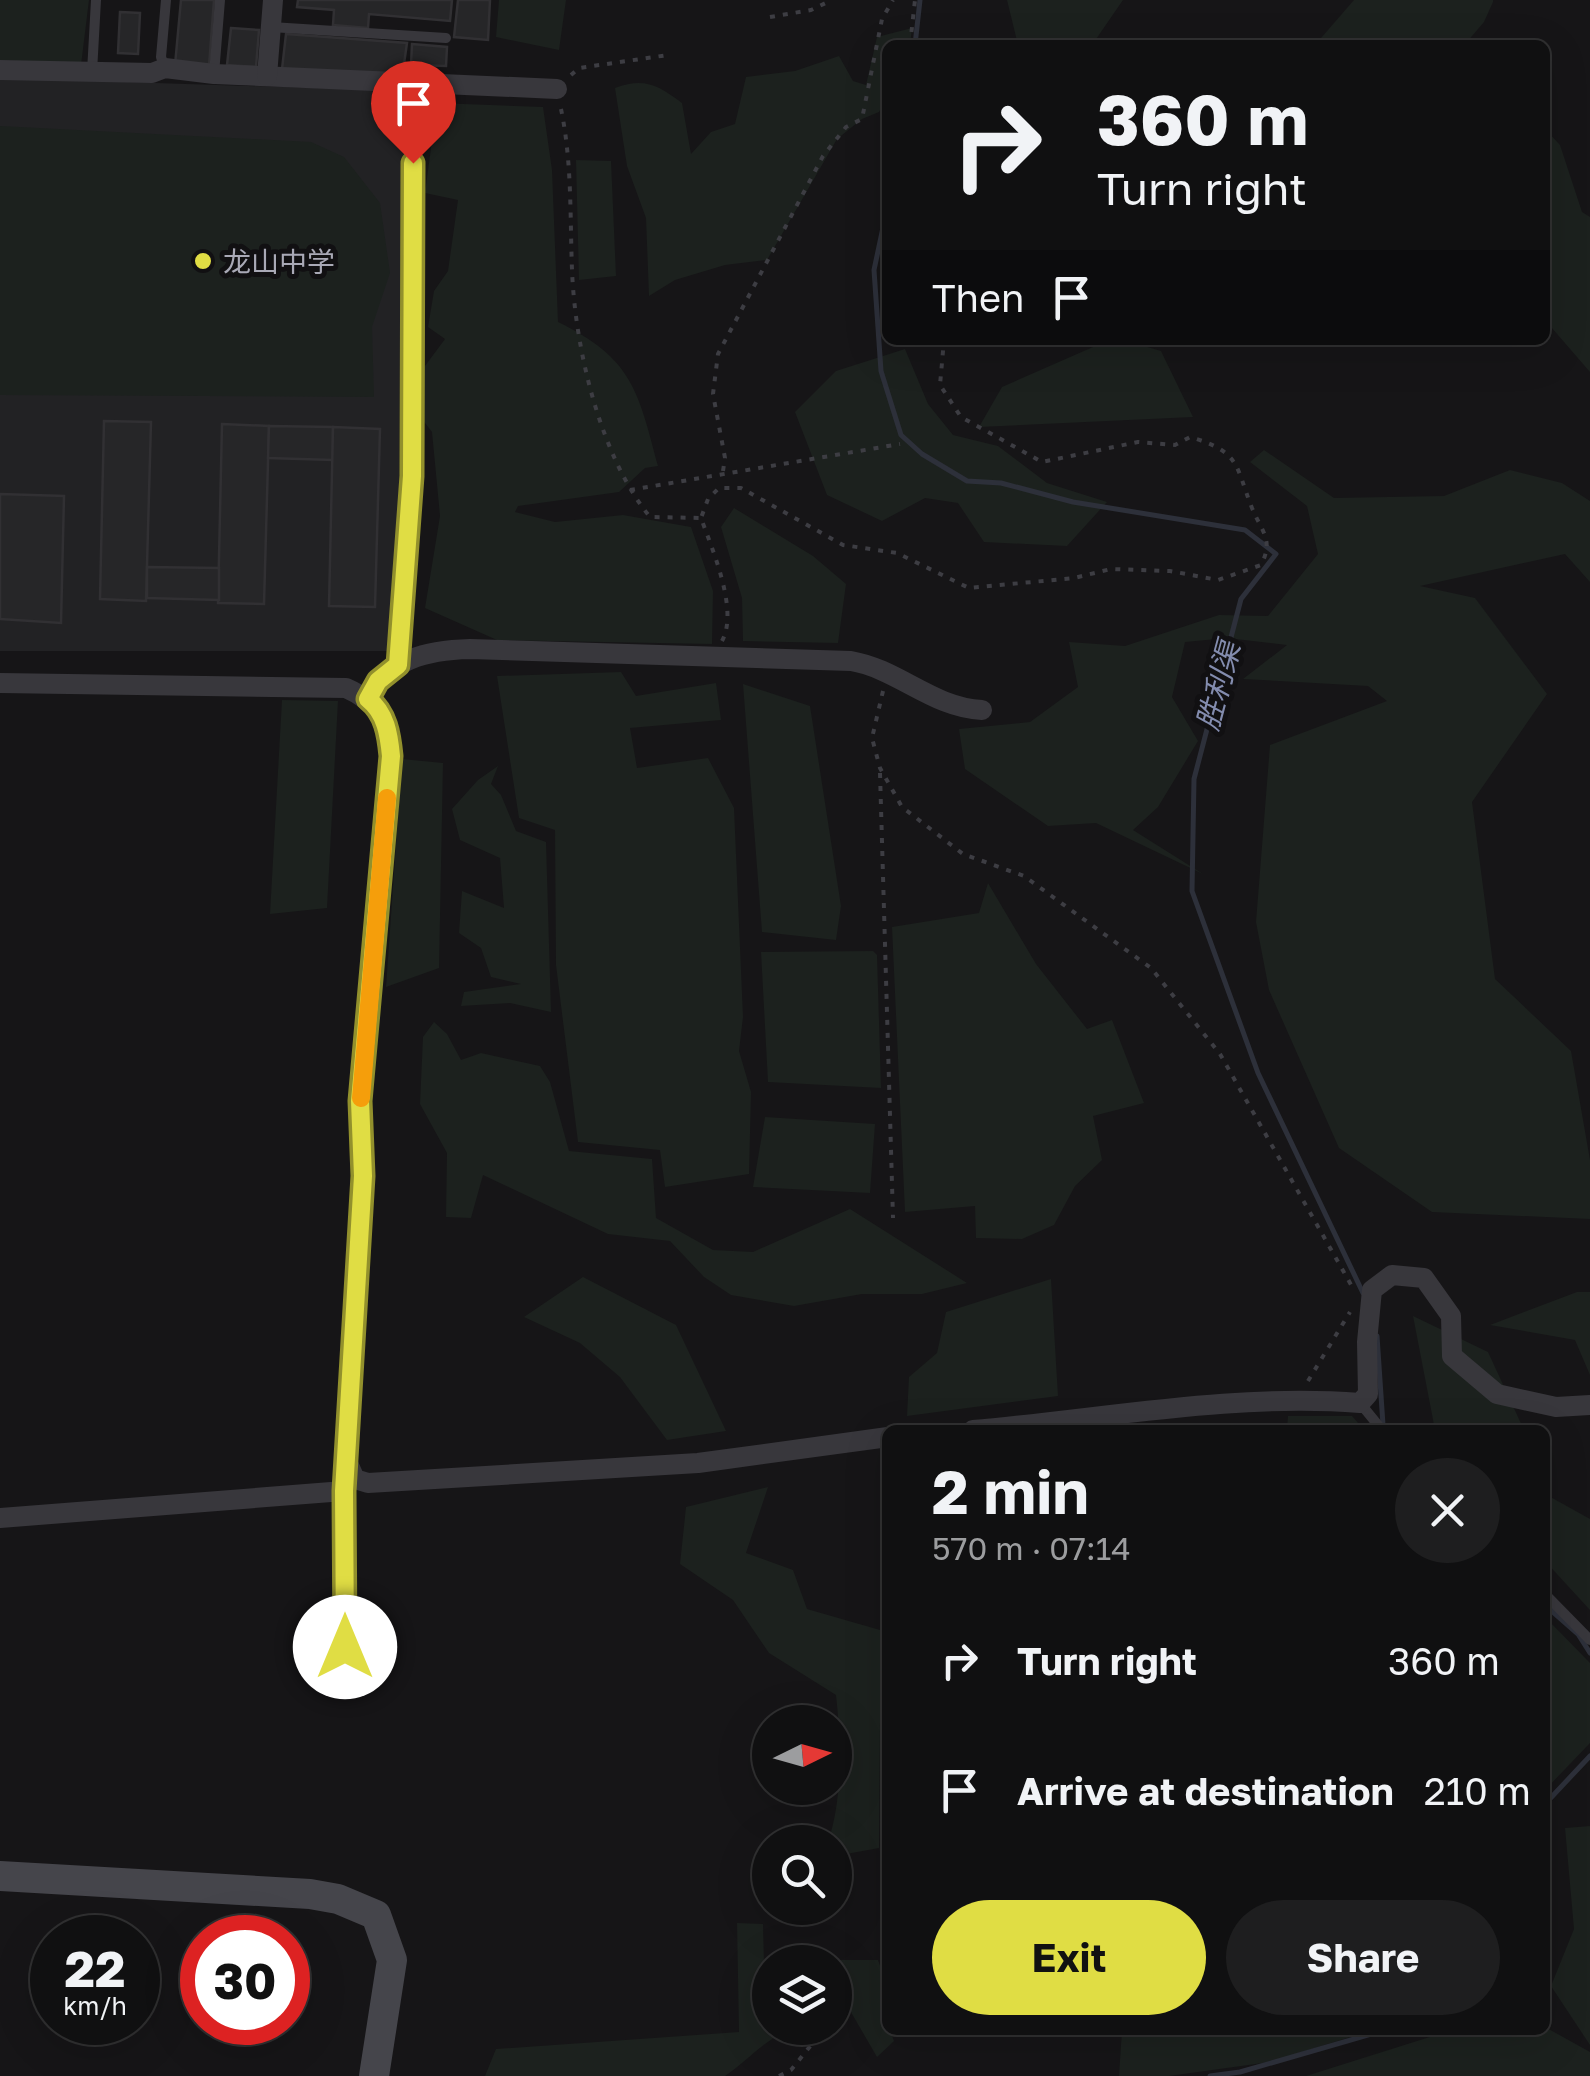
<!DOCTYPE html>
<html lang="en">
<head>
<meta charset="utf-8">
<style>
  body { margin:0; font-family:"Golos Text","Noto Sans SC",sans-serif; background:#1e1e1f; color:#f1f3f6; height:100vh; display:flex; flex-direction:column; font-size:38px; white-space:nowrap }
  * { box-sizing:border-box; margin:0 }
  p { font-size:32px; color:#9c9d9f }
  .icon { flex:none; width:55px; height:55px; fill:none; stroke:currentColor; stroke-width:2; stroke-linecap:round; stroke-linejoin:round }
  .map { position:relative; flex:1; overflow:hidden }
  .drawer { position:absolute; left:882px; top:1425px; width:668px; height:610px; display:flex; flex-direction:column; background:#101011; border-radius:15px; box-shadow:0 10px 40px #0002,0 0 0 2px #303031 }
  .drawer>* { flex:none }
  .guide { position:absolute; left:882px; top:40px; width:668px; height:305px; border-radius:15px; box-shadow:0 10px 40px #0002,0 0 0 2px #303031; background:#101011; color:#f1f3f6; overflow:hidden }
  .needle { width:65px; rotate:85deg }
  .tools { position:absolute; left:752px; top:1705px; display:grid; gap:20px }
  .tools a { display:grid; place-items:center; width:100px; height:100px; border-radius:50%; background:#101011; box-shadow:0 10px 40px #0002,0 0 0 2px #303031; font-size:50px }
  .speed { position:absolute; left:30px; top:1915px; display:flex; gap:20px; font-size:50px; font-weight:700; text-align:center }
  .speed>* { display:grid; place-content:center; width:130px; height:130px; border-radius:50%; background:#101011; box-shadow:0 10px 40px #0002,0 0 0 2px #303031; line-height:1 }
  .speed small { font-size:25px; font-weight:400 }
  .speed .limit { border:15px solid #d22; background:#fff; color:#111 }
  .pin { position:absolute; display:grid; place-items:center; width:85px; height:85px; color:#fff; margin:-102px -42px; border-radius:50% 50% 50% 0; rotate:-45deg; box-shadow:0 0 10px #0007 }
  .pin .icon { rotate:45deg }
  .me { position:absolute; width:110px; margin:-55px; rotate:0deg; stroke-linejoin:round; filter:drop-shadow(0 0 8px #0008) }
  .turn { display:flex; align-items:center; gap:35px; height:210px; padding:0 50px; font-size:45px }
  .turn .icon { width:130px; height:130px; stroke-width:2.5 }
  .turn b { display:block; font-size:70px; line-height:85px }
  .then { display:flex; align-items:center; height:95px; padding:0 50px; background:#0003; gap:20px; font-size:38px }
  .round { display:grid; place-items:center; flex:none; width:105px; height:105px; border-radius:52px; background:#1e1e1f }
  .headline { display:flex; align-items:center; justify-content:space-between; height:170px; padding:0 50px }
  h1 { font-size:60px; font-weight:700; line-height:75px }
  .button { display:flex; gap:20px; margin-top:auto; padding:20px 50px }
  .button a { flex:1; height:115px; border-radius:60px; background:#e0dd44; color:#111; font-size:40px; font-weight:700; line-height:115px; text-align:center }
  .button a+a { background:#1e1e1f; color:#f1f3f6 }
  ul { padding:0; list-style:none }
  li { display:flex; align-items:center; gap:30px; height:130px; padding:0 50px }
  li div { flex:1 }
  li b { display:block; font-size:38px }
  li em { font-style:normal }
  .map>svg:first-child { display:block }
  .built { fill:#222224 }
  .green { fill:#1c211e }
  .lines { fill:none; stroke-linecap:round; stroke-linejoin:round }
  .stream { stroke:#2d303a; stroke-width:5 }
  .building { fill:#262628; stroke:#313033; stroke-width:2.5 }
  .path { stroke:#3d3d43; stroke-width:4; stroke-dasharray:5 8; stroke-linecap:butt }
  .lane { stroke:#38373c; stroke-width:10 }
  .street { stroke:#38373c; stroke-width:20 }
  .secondary { stroke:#45454b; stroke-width:30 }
  .route-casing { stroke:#92902c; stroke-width:25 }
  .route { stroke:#e0dd44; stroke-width:18 }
  .slow { stroke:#f59e0b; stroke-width:18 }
  .poi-dot { fill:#e0dd44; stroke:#111012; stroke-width:4 }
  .labels { text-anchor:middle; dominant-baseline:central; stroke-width:10; stroke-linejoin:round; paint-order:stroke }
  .poi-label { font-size:28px; fill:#a9a9b6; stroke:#111012; text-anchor:start }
  .water-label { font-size:30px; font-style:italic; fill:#838cae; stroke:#111012 }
</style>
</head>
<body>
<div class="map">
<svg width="1590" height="2076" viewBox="0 0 1590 2076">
  <rect width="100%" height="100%" fill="#161517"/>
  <polygon class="built" points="0,78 407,91 404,430 391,651 0,651"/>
  <g class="green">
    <polygon points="0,0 89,0 81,65 0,60"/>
    <polygon points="499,0 566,0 559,50 496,37"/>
    <polygon points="1007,0 1123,0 1092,45 1067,45 1048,38 1057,45 1018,45"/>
    <polygon points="1354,0 1493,0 1493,2 1484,22 1466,43 1315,45"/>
    <path d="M912,28l-2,17h-22l-1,52 -8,15 -17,7 -25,20 -70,121 -42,5 -50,15 -26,16 -3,-78 -19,-52 -12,-78c29,-11 43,-3 67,15l9,51 20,-22 24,-8 11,-47 49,-6 44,-15 14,25 13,4 11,-48z"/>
    <path d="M437,103l106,4 9,63 6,152c74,36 80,68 100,144l-13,2 -26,24 -101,14 -3,6 40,10 68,-7 68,12 22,64 -1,53 -215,-4 -72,-32 15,-92 -8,-84 -10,-13v-49l23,-31 -17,-12 6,-36 14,-20 10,-71 -33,-7z"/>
    <polygon points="0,126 311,142 344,157 380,203 390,273 372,327 374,397 0,395"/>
    <polygon points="1545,129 1560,145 1582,212 1590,217 1590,372 1545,320"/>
    <polygon points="576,160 611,161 616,276 579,280"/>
    <polygon points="1109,340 1124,340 1161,351 1193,417 979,427 1002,387"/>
    <polygon points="905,349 928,404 953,435 998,446 1047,483 1107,502 1067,546 984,542 958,503 925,498 882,521 827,495 795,412 836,371"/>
    <polygon points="1264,450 1334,498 1444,496 1510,470 1562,483 1590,501 1590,582 1565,554 1420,586 1475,598 1547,694 1472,802 1495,979 1571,1051 1590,1160 1590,1219 1432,1212 1339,1148 1269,990 1256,922 1270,745 1387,701 1368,686 1243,679 1287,645 1227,638 1185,642 1172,697 1198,741 1158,807 1133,830 1203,874 1096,823 1048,826 965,769 959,729 1030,722 1078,687 1069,642 1125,646 1219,615 1268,616 1318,554 1307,506 1250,462"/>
    <polygon points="734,508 813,556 846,584 838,643 743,641 742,598 721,527"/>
    <polygon points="621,672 636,696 716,683 721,720 630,728 637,768 708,758 734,808 743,1017 739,1051 751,1092 749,1174 665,1187 660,1150 578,1142 556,965 555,830 519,818 497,676"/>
    <polygon points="743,684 810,706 841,906 836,940 762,932"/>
    <polygon points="282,700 338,701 327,908 270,914"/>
    <polygon points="402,759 443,763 439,968 386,987"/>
    <polygon points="498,766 491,784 501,795 516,831 546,842 551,1012 510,1003 461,1006 464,992 521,984 491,977 481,948 459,933 462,891 504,908 500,858 460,840 452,809 478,780"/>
    <polygon points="988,883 1036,964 1087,1029 1112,1020 1144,1103 1093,1116 1102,1160 1075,1186 1054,1225 1022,1239 976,1238 975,1206 905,1212 892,927 979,913"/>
    <polygon points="873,951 877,955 881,1088 768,1082 761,952"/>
    <polygon points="434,1022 447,1034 461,1060 481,1053 540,1066 550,1082 569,1151 652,1159 656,1218 713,1250 753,1252 850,1209 967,1283 922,1294 862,1294 794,1306 731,1295 704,1277 670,1241 608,1234 483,1175 471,1218 446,1217 447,1153 420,1104 423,1037"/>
    <polygon points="765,1117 875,1124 870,1193 753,1187"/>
    <polygon points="583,1277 676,1325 726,1431 667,1440 620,1377 580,1343 524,1317"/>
    <polygon points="1051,1279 1058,1396 907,1416 909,1377 937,1353 946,1312"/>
    <polygon points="1577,1292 1590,1292 1590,1375 1575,1340 1490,1325"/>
    <polygon points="1413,1316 1488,1352 1524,1430 1435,1430"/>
    <polygon points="1288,1416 1352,1416 1364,1430 1287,1430"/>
    <path d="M768,1487l-22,66 47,17 14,39 80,23v92l-7,-3 -1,127 -44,8v-14h-7c15,-44 13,-101 8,-147l-67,-42 -36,-53 -53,-36 6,-57z"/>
    <polygon points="1545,1494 1590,1519 1590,1610 1545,1561"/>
    <polygon points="1545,1617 1590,1663 1590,1743 1545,1790"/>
    <polygon points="1590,1826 1590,2045 1551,1986 1574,1929 1565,1828"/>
    <path d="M737,1923l26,1 2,79 5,25h27c-28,6 -48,32 -72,48h-240l11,-27 243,-17z"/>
    <polygon points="796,1960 878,1960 884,1977 887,1977 887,2008 882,2009 894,2041 877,2057 848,2007 850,1985 835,1985 835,1962"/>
    <polygon points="1545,2027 1590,2052 1590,2076 1306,2076 1452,2030"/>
    <polygon points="1122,2030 1373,2030 1270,2062 1169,2076 1119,2076"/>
  </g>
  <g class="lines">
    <g class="stream">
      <polyline points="915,45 920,0"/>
      <polyline points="888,204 874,270 881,371 901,435 922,454 967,481 1001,483 1073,502 1245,530 1276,554 1241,599 1194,779 1192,891 1258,1073 1363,1293"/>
      <polyline points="1377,1336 1383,1425"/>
      <polyline points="1545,1605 1578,1634 1590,1653"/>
      <polyline points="1545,1804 1590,1756"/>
      <polyline points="1545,1909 1545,1929"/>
      <polyline points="1210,2076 1240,2072 1385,2030"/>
    </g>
  </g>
  <g class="building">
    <polygon points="181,0 214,0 209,66 175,65"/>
    <polygon points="298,0 452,0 450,21 369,14 368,28 333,25 334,10 297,7"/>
    <polygon points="458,0 490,0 488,40 454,37"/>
    <polygon points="120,12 140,13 138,54 118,53"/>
    <polygon points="231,28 259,30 256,67 227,65"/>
    <polygon points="286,34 407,43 402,78 282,69"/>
    <polygon points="412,44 447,47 446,66 411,65"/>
    <polygon points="104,421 151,422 146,601 100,599"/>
    <polygon points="222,424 269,426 264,604 218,603"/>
    <polygon points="269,426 333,427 333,460 268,458"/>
    <polygon points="333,427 380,429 375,607 329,606"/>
    <polygon points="0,494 64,496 61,623 0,619"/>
    <polygon points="147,567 219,568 219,600 147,598"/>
  </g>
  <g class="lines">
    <g class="path">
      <polyline points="770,17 811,10 832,0"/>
      <polyline points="910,45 915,0"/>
      <polyline points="571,75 579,68 668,55"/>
      <path d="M561,109c11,52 9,108 11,161 3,78 28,186 78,247l51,1"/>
      <polyline points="723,471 725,458 713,394 718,354 823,156 846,127 862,119 882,19 893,0"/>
      <polyline points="630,490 900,444"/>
      <path d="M722,641c17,-31 -10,-92 -21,-123l7,-19 11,-11h22l102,57 54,8 72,35 105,-10 37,-9 59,2 48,9 43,-15c13,-25 1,-33 -9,-57 -17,-43 -11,-56 -62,-71l-15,8 -37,-3 -96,20 -81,-45 -21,-32 4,-45"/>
      <polyline points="883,691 872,738 880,768 902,807 963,854 1024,876 1151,968 1220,1054 1354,1290"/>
      <polyline points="880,773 893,1218"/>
      <polyline points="1308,1381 1350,1312"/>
      <polyline points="779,2076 791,2070 812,2044"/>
    </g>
    <g class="lane">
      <polyline points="271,27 446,38"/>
      <polyline points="165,68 161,57 166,0"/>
      <polyline points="92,72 96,0"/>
      <polyline points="214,74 220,0"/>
      <polyline points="398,665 412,476 413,85"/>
      <polyline points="1360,1403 1382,1430"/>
      <polyline points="1545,1594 1590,1640"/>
    </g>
    <g class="street">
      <polyline points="0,70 152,73 165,68 214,74 557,89"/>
      <polyline points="267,76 273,0"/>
      <path d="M0,683l346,5c32,14 42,34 45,68l-30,345 2,74 -19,309 1,202"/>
      <path d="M368,699c18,-40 61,-49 102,-50l381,12c47,8 82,47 131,49"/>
      <path d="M973,1430c128,-11 259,-37 387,-27l8,-9 -1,-52 5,-52 20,-15 32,3 27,38 1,40 45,38 59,13 34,-2"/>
      <polyline points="347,1461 355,1479 368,1483 698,1463 888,1437"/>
      <polyline points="0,1518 344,1491 345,1478"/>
    </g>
    <polyline class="secondary" points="0,1876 310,1894 338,1899 376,1915 392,1960 374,2076"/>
  </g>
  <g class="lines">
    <g class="route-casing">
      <path id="route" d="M345,1647l-1,-156 19,-315 -3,-75 31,-345c-2,-21 -5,-43 -23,-57l10,-18 20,-16 14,-189 1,-313"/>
    </g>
    <use href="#route" class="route"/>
    <polyline class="slow" points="361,1098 387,798"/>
  </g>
  <circle class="poi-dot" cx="203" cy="261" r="10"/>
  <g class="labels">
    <g class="poi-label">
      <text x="223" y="261">龙山中学</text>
    </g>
    <g class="water-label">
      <text transform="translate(1218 686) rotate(-75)">胜利渠</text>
    </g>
  </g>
</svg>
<div class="tools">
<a><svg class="needle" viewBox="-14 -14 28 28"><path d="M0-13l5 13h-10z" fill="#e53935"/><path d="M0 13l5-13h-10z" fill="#9c9d9f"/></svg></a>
<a><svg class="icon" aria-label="search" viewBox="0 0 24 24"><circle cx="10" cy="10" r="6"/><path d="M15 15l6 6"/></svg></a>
<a><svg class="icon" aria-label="layers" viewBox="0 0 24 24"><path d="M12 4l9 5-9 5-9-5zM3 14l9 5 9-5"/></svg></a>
</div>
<div class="speed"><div>22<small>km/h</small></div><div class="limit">30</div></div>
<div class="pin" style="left:413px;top:163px;background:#d93025"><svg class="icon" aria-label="arrive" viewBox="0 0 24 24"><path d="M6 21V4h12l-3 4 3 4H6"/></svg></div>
<svg class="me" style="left:345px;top:1647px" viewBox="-20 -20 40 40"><circle r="19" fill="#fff"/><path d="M0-13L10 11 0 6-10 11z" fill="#e0dd44"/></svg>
<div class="guide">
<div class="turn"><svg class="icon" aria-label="right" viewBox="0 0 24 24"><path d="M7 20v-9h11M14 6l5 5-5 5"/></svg><div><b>360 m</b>Turn right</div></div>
<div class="then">Then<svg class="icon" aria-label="arrive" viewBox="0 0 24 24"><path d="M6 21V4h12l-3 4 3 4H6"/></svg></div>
</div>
<section class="drawer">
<div class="headline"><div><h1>2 min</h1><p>570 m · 07:14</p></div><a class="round"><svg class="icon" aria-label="close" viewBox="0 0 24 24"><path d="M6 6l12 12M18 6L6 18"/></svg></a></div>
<ul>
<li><svg class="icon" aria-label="right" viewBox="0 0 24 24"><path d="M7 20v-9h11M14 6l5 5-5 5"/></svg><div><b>Turn right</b></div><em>360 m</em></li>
<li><svg class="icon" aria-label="arrive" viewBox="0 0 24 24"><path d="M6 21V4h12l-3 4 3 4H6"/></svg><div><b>Arrive at destination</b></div><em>210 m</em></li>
</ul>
<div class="button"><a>Exit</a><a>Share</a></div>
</section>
</div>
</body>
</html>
